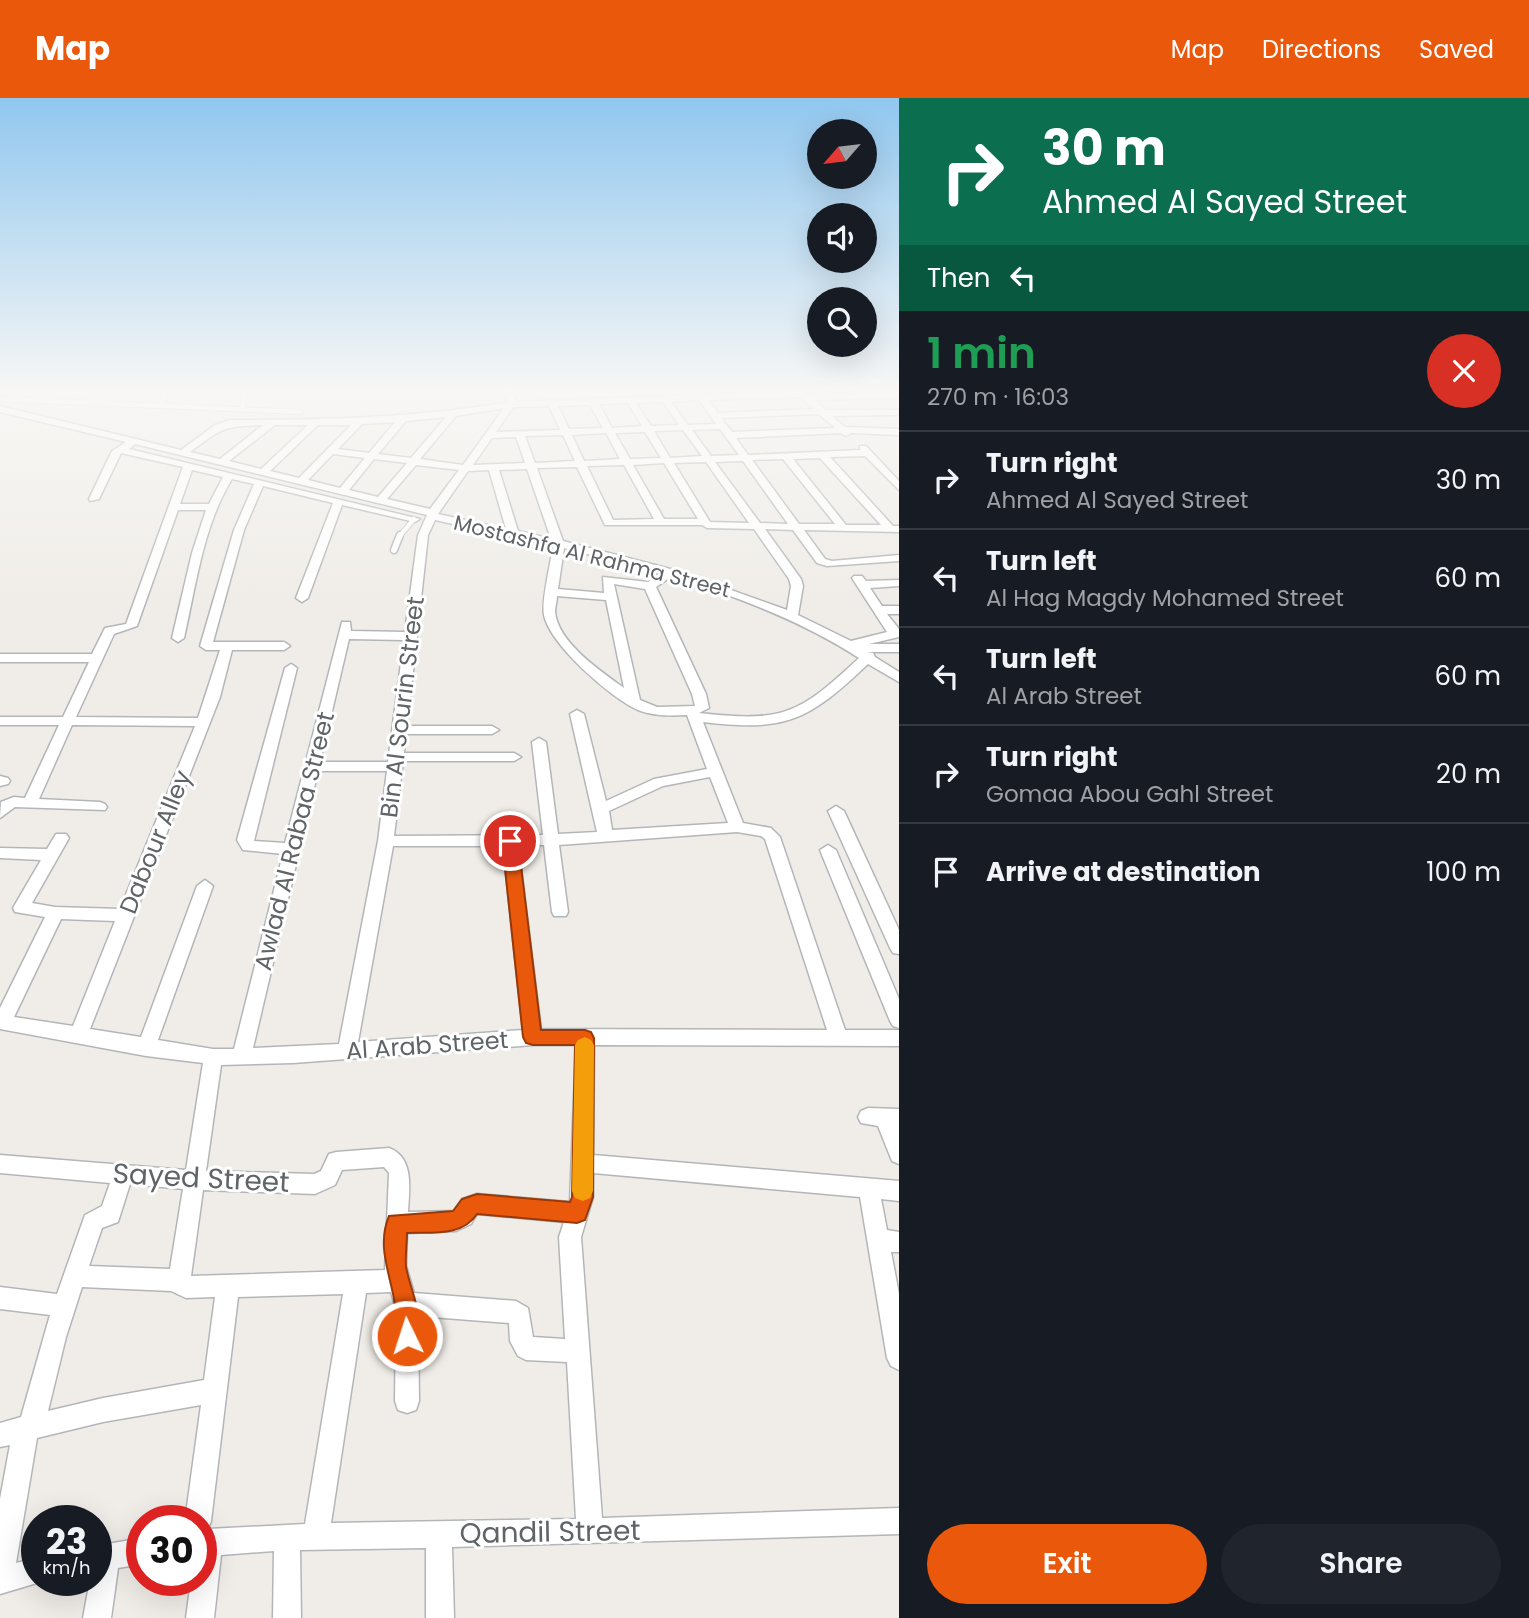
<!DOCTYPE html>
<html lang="en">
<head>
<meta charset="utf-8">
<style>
  body { margin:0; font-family:Poppins,sans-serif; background:#20242c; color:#f1f3f6; height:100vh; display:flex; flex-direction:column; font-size:26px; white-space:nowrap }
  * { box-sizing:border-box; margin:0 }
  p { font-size:23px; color:#9ea1a6 }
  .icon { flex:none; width:38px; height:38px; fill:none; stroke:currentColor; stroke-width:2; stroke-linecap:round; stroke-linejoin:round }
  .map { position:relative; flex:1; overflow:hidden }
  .side { display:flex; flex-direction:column; background:#171b24; width:630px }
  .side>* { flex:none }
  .top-card { background:#0b6e4f; color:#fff; overflow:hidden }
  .needle { width:46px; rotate:242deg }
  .buttons { position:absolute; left:807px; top:21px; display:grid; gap:14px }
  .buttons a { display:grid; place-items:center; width:70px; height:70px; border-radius:50%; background:#171b24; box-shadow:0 7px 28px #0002; font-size:35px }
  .speed { position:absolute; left:21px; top:1407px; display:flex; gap:14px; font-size:35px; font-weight:700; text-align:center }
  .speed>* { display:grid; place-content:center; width:91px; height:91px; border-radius:50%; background:#171b24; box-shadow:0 7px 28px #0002; line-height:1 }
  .speed small { font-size:18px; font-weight:400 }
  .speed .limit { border:10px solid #d22; background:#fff; color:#111 }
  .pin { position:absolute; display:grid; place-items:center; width:60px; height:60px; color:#fff; margin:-30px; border:4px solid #fff; border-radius:50%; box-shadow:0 2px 7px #0007 }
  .me { position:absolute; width:77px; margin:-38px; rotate:356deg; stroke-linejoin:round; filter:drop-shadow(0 0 5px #0008) }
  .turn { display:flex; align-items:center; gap:24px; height:147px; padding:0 28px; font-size:32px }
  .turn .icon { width:91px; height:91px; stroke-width:2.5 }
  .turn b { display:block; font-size:49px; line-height:60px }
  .then { display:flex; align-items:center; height:66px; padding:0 28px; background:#0003; gap:14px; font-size:26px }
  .round { display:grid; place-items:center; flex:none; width:74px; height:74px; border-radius:37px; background:#20242c }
  .headline { display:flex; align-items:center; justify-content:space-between; height:119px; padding:0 28px }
  h1 { font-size:42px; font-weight:600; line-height:52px; color:#1e9e55 }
  .primary-button { display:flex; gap:14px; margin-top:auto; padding:14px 28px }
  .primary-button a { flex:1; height:80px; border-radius:42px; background:#ea580c; color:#fff; font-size:28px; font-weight:600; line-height:80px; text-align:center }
  .primary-button a+a { background:#20242c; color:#f1f3f6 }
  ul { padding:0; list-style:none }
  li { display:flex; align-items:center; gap:21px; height:98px; padding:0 28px; border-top:2px solid #363941 }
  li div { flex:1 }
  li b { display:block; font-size:26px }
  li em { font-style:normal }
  header { display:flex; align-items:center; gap:42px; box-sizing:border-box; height:98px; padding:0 35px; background:#ea580c; color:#fff }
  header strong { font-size:33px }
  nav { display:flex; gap:38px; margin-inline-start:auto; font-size:24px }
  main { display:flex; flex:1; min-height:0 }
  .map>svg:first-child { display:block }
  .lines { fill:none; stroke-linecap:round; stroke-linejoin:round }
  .lane-far1-casing { stroke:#b3b6b9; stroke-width:6 }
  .lane-casing { stroke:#b3b6b9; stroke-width:9 }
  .street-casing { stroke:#b3b6b9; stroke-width:3 }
  .lane-far1 { stroke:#fff; stroke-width:4.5 }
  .lane { stroke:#fff; stroke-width:6 }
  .street { fill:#fff; fill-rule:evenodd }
  .route { fill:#ea580c; stroke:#983908; stroke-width:2 }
  .slow { fill:#f59e0b }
  .labels { text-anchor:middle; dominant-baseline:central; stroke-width:6; stroke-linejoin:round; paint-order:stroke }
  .far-street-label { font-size:21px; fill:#5f6467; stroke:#fff }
  .street-label { font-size:24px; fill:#5f6467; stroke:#fff }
  .near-street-label { font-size:28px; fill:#5f6467; stroke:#fff }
</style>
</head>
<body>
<header>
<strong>Map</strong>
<nav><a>Map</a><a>Directions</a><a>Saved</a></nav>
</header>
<main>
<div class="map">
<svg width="899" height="1520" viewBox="0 0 899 1520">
  <rect width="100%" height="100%" fill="#f0ede8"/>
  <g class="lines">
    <g class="lane-far1-casing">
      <g id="lane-far1">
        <polyline points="0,301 300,314"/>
        <polyline points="161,307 165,293"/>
        <polyline points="242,311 244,293"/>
        <polyline points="399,439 414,421"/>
      </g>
    </g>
    <g class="lane-casing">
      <polyline id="lane" points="394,452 400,437"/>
    </g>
    <g class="street-casing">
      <g id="street">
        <path d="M503,293h8l6,11 278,-11h9l5,4 90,-3v6l-84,2 11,10h72v4l-3,1 -63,1 13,11 54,2v6l-48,-2 -5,3 -6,-3 -104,5 12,17 112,-5v-4h6l33,35v9l-34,-34 -35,1 63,69h6v6l-95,-2 21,29 7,2 67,-6v6l-72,5 -10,-3 -24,-33 -28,-1 36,50 2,7 -5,29 53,26 36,-9 -35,-54 2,-2h8l4,5 33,-1v6l-29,2 12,18h17v8h-12l12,15v8l-30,7h30v8h-32l6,1 2,4 24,15v10l-31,-18c-60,57 -82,68 -165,58l40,101 28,5 9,9 65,193h54v16l-305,-1 -1,110 306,26v20l-18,-2 6,31 12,2v20h-8l8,42v76l-8,-4 -4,-8 -27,-161 -267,-24v24l-12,40 21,281 297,-10v26l-447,13 2,71h-28v-70l-126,2 1,68h-28l1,-67 -53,4 -7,63h-28l5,-38h10v-59h-16l16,-116 -98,17 -66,16 -21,125 21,-5v22h10l-47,14v-95l10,-54 -10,2v-24l21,-6 29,-102 -50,-6v-22l57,7 28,-79 17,-9 8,-23 -110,-10v-18l186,15 17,-107 -57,-7 -146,-27v-21l45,-91 -30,-5 -2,-4 28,-48 -41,-2v-10l47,1 9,-15h10l3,4 -37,65 23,4 65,2 75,-183 -123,-1 -33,74 61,3 5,2 2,3 -2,3 -90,-3 -15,11 1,-16 13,-5 11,1 34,-73h-59v-8h63l26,-55h-89v-8h92l13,-26 21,-4 57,-157 -62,-14 -22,46 -9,2 -1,-2 23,-48 14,-9 -126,-30v-6l181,44 34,-25 15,-5c95,0 185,-2 279,-18zM800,299l14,12 -96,4 -10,-13zM699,302l17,24 -28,1 -17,-23zM663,304l16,23 -28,1 -15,-23zM628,305l14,23 -30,2 -13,-24zM590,307l13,23 -34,1 -11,-23zM549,308l11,24 -64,2 17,-25zM504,310l-41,57 -43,-6 36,-43zM819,316l16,14 -103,4 -11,-14zM446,319l-35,41 -33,-4 28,-33zM395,324l-26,31 -31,-4 24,-25zM263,327l-43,34 -30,-7c33,-24 32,-26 73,-27zM275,327h33l-47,44 -32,-8zM318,327h33l-52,53 -29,-7zM720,331l19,26 -28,1 -19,-26zM683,332l19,26 -32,2 -16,-27zM645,334l16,26 -31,1 -15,-26zM606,335l14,26 -36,2 -12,-26zM563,337l12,26 -40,2 -10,-27zM516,339l9,26 -52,2 19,-27zM135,346l292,71 -9,20 -13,97 -54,-1 -1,-9h-8l-57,221 -31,-2 43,-173 -6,-4 -6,4 -48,172 6,10 40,4 -49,195h-21l-55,-9 55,-154 -8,-6 -8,6 -56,151 -51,-8 130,-332 12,-47h52l6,-4 -6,-4h-71l31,-112 19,-44 70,17 -37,95 6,4 6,-4 34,-93 73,17 5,-3 -291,-70zM333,356l32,4 -25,30 -32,-8zM820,360l61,67h-35l-53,-66zM374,361l33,4 -29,34 -29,-7zM783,361l52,65h-36l-47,-64zM743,363l45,63 -28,-1 -45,-61zM706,364l43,61 -39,-1 -36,-59zM664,365l34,56h-34l-31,-54zM416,367l43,5 -29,39 -43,-10zM624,367l30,54 -41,1 -26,-54zM577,369l28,58h97l5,3 47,1 35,50 2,7 -4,24 -109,-39 -115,-30 -26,-73zM527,371l24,70 -33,-8 -19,-61zM192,372l31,7 -14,27h-29zM489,372l17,59 -68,-15 30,-43zM232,381l22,5 -20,46 -34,116 6,4h14l-22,68 -122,-1 38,-83 23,-8 41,-116h28l-14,43 -20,85 6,4 6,-4c12,-53 19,-112 48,-159zM435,422l118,26c-2,16 -12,56 -9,69 6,30 67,83 94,95 15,6 33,6 49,5l20,54 -53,10 -48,22 -22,-87 -7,-4 -7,4 27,118 -39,2 -12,-92 -7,-4 -7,4 11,93 -149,1 9,-75h111l7,-4 -7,-4h-110l2,-19h86l7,-4 -7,-4h-85l21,-191zM564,450l97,25 -13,9 -45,-5 1,16 -46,-4zM672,478c65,21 130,45 187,82 -62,58 -76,64 -160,55l10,-5 -3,-14 -50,-107zM614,486l31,5 47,105 3,12 -38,1 -17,-7zM557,498l49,4 18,88c-22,-16 -66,-45 -69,-76 0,-5 2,-11 2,-16zM349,541l55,1 -16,122h-68zM318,673h69l-9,70 -39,203 -86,4zM710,679l18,46 -116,7 -3,-19 54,-25zM737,734l24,4 4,3 62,191 -286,-1 -23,-184h26l8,67 2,4h12l2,-4 -9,-67zM393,748h110l20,184 -165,12zM61,821l54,2 -42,105 -59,-9zM533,947h43l-6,157 -93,-8 -15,5 -8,12 -46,1c1,-22 7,-54 -19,-64l-53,4 -7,2 -8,17 -7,3 -108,-3 15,-106 72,-2zM384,1069l5,6 -4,97 -194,6 12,-86 112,4 20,-9 7,-15zM130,1086l53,5 -13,80 -81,-3 13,-38 16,-6zM477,1116l87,8 -5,15 6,102 -32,-2 -5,-29 -12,-7 -102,-8 -8,-27 1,-33 49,-2 15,-7zM82,1189l89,4 15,7 29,-1 -11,83 -101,18 -55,13 18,-74zM391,1194l5,17 -1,92 3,9 9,3 9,-3 3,-9 -1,-85 91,7 1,18 8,15 8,4 41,2 9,157 -245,4 35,-230zM343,1196l-38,230 -97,5 3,-8 27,-224z"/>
        <polygon points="0,678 8,680 10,683 8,686 0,688"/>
        <polygon points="836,708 844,713 899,832 899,856 893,855 890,850 828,713"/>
        <polygon points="828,747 836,752 899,901 899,930 893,928 890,923 820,752"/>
        <polygon points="868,1010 899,1011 899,1066 892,1063 878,1028 861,1025 858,1019 861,1013"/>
        <polygon points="142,1440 142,1466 118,1470 111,1520 83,1520 90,1482 96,1482 96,1448"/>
      </g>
    </g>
    <use href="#lane-far1" class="lane-far1"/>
    <use href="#lane" class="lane"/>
    <use href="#street" class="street"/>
  </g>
  <linearGradient id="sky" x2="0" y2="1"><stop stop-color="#91c7ef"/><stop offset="0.58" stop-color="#f8f7f5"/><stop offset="1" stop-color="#f8f7f5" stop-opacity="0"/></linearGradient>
  <rect width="899" height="506" fill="url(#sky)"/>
  <path class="route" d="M510,738l8,5 23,189h44l6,2 3,6 -1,159 -8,23 -8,3 -100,-9c-15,23 -45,18 -70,19 0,11 -2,23 -1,34 5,26 20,51 9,77l-8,3 -9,-3c-5,-13 -2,-26 -3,-39 -4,-30 -19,-58 -6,-89l64,-5 9,-12 15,-5 93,8 2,-5 3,-152h-42l-7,-2 -3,-6 -21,-196z"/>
  <polygon class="slow" points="585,939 591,942 594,947 593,1093 590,1100 583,1103 575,1100 572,1093 575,947 578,942"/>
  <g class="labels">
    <g class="far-street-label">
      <text transform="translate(592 458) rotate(14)">Mostashfa Al Rahma Street</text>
    </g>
    <g class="street-label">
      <text transform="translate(402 609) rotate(-83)">Bin Al Sourin Street</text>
      <text transform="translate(294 743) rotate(-76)">Awlad Al Rabaa Street</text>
      <text transform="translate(155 744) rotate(-68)">Dabour Alley</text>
      <text transform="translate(427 947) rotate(-4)">Al Arab Street</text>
    </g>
    <g class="near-street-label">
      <text transform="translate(201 1080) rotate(3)">Sayed Street</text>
      <text transform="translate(550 1434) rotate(-1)">Qandil Street</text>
    </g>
  </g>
</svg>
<div class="buttons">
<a><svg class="needle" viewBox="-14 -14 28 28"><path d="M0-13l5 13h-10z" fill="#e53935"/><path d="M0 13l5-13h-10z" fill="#9ea1a6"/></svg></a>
<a><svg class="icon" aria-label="sound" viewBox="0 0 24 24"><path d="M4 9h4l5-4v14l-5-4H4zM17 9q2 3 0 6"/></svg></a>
<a><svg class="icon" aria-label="search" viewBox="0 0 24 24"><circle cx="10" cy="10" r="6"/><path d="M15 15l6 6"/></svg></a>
</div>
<div class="speed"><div>23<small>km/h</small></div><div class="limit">30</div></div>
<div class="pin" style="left:510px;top:743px;background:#d93025"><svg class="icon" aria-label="arrive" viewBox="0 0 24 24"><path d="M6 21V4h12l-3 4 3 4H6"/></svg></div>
<svg class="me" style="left:407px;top:1238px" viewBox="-20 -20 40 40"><circle r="17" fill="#ea580c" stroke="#fff" stroke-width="3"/><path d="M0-11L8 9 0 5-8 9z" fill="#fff"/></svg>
</div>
<section class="side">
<div class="top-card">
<div class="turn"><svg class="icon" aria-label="right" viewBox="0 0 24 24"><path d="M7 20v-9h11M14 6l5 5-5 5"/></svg><div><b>30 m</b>Ahmed Al Sayed Street</div></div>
<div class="then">Then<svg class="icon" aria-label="left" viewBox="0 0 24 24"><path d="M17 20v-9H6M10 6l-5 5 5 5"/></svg></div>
</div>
<div class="headline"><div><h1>1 min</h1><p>270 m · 16:03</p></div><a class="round" style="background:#d93025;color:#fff"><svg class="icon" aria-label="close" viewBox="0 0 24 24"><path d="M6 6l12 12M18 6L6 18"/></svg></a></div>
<ul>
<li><svg class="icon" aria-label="right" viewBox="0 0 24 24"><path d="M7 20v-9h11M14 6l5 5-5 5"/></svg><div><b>Turn right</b><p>Ahmed Al Sayed Street</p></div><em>30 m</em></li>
<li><svg class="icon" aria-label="left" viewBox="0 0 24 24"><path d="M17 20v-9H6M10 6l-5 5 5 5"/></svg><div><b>Turn left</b><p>Al Hag Magdy Mohamed Street</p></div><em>60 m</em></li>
<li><svg class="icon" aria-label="left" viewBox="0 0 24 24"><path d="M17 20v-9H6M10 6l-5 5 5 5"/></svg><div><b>Turn left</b><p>Al Arab Street</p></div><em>60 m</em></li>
<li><svg class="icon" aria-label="right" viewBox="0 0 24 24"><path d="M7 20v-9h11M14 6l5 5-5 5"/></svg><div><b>Turn right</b><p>Gomaa Abou Gahl Street</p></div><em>20 m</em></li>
<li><svg class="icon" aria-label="arrive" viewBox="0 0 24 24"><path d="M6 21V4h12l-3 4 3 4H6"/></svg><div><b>Arrive at destination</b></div><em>100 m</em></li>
</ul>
<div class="primary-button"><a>Exit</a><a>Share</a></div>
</section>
</main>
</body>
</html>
